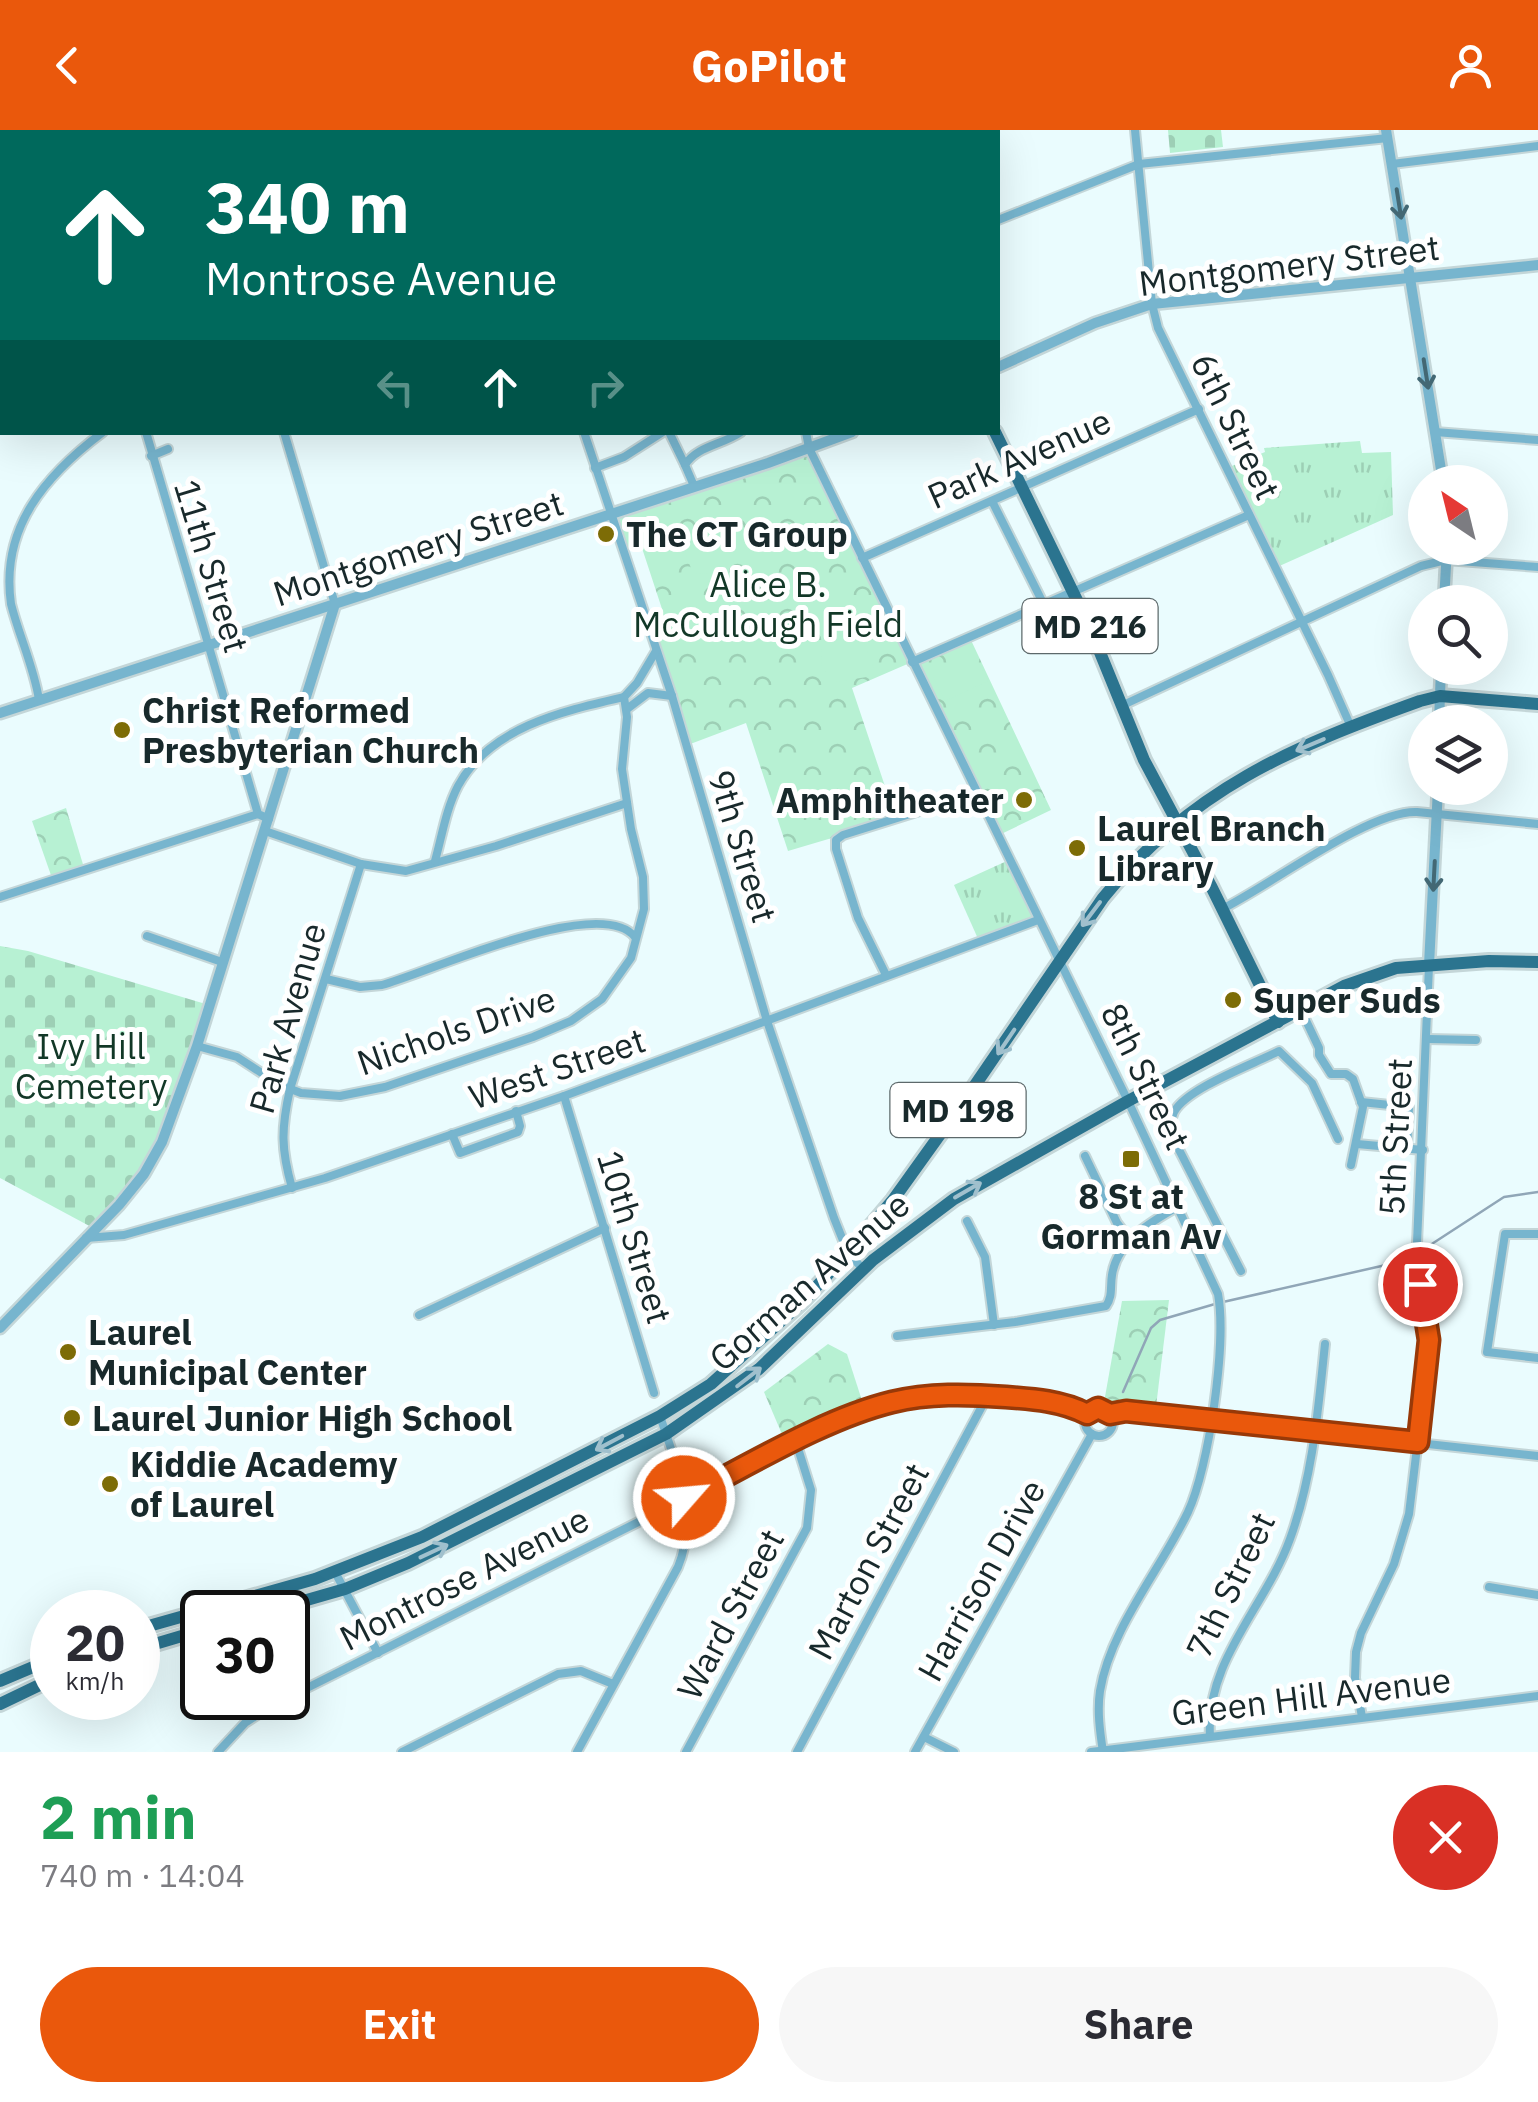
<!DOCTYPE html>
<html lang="en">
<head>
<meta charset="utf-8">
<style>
  body { margin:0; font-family:"IBM Plex Sans",sans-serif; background:#f7f7f7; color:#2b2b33; height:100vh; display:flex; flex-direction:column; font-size:38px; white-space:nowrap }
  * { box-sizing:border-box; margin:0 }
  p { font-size:32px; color:#7c7c81 }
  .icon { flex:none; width:55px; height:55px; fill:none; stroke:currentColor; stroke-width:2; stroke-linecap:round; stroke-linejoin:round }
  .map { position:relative; height:1622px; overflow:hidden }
  .details { display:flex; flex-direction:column; background:#fff; flex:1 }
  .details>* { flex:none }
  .banner { position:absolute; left:0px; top:0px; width:1000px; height:305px; box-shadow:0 10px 40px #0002; background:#00695c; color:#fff; overflow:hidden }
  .needle { width:65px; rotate:325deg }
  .controls { position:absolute; left:1408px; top:335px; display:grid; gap:20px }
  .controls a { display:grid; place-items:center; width:100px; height:100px; border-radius:50%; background:#fff; box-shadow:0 10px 40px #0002; font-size:50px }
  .speed { position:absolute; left:30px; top:1460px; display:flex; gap:20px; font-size:50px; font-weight:700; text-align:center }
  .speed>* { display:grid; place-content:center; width:130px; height:130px; border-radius:50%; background:#fff; box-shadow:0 10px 40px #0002; line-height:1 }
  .speed small { font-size:25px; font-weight:400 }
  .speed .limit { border:5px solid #111; border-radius:15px; background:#fff; color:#111 }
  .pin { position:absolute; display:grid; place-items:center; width:85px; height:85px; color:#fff; margin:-42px; border:5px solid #fff; border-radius:50%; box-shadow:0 2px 10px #0007 }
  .me { position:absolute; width:110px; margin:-55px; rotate:63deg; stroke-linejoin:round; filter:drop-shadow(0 0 8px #0008) }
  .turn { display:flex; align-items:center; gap:35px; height:210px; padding:0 40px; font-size:45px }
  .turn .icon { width:130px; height:130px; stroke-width:2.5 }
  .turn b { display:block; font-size:70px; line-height:85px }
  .lanes { display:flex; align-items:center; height:95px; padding:0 40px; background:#0003; justify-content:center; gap:50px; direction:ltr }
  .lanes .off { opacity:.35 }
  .round { display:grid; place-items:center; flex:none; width:105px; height:105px; border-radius:52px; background:#f7f7f7 }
  .summary { display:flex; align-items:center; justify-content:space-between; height:170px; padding:0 40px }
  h1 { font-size:60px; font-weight:700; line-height:75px; color:#1e9e55 }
  .action { display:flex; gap:20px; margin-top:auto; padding:20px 40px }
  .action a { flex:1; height:115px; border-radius:60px; background:#ea580c; color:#fff; font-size:40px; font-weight:700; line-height:115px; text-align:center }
  .action a+a { background:#f7f7f7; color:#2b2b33 }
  header { display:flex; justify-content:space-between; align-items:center; height:130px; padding:0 40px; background:#ea580c; color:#fff; font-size:45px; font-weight:700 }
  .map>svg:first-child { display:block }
  .grass { fill:url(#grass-tufts) }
  .cemetery { fill:url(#cemetery-stones) }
  .park { fill:url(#park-crowns) }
  .pitch { fill:#b7f1d3 }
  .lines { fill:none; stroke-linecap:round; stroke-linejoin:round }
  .stream { stroke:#90a6b7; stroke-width:2.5 }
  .river { stroke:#c4dcf3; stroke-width:15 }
  .minor-casing { stroke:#c4d6d8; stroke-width:12 }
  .tertiary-casing { stroke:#c4d6d8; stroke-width:15 }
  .primary-casing { stroke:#c4d6d8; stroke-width:18 }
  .minor { stroke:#77b5ce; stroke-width:8 }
  .tertiary { stroke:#77b5ce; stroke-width:10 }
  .primary { stroke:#2b748f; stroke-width:12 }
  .oneway { stroke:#436874 }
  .oneway2 { stroke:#a0c0cd }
  .route-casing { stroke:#983908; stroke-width:25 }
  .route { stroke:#ea580c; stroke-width:18 }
  .poi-dot { fill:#7d6c06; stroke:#fff; stroke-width:4 }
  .labels { text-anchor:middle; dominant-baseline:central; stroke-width:10; stroke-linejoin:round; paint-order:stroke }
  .shield { fill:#fff; stroke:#5d696b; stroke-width:2.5 }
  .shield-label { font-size:32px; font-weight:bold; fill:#18292b }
  .street-label { font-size:35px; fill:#18292b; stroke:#fff }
  .poi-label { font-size:35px; font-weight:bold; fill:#18292b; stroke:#fff; text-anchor:start }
  .park-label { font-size:35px; fill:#123827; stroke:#fff }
</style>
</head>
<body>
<header><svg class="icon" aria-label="back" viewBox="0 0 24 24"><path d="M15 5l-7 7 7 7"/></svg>GoPilot<svg class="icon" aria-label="person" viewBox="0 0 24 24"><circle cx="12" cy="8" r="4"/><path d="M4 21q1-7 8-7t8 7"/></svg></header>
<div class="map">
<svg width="1538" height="1622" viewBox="0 0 1538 1622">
  <defs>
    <pattern id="grass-tufts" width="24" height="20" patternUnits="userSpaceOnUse" patternTransform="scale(2.5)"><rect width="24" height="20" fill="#b7f1d3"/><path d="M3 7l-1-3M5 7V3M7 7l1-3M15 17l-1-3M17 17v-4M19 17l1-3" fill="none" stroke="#9dcfb5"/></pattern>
    <pattern id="cemetery-stones" width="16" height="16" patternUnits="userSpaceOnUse" patternTransform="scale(2.5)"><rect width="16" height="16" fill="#b7f1d3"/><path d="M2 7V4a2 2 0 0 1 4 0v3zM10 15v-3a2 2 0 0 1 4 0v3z" fill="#9dcfb5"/></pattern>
    <pattern id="park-crowns" width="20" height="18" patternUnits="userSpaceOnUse" patternTransform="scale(2.5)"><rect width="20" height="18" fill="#b7f1d3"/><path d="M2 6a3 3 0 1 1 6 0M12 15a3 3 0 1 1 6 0" fill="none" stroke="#9dcfb5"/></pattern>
  </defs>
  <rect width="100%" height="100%" fill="#eafcfe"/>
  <g class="grass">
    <polygon points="1360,311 1362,323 1391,322 1393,385 1275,438 1227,338 1265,322 1264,318"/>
    <polygon points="1009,730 1038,790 979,811 954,755"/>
  </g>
  <g class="cemetery">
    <polygon points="1168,0 1221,0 1223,17 1170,23"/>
    <polygon points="0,816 28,821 209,875 168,998 140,1048 95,1099 0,1048"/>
  </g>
  <g class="park">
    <polygon points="809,318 912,531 970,508 1051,680 997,706 912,532 852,558 896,689 788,721 746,593 685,616 647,488 663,482 641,415 625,421 610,383"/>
    <polygon points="66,678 85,741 53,751 32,691"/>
    <polygon points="1169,1170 1155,1285 1110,1284 1103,1278 1122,1171"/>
    <polygon points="828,1214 847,1224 865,1280 787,1316 764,1262"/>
  </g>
  <g class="pitch">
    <path d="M716,396c14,8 16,17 13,32l-15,15 -21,1 -13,-36z"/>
    <polygon points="845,500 860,502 874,539 867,547 834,552 821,536 822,515"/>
    <polygon points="975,526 988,551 945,571 933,547"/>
  </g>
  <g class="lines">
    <g class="stream">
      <polyline points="1421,1121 1504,1067 1538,1062"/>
      <polyline points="1223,1172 1399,1132 1414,1125"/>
      <polyline points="1123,1262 1151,1198 1160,1190 1215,1174"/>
    </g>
    <g class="river">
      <polyline points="299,2 302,0"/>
      <polyline points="0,249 2,247"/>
    </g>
    <g class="minor-casing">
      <g id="minor">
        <polyline points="489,0 490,2"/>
        <polyline points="667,0 667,2"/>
        <polyline points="1135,0 1152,174 1158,198 1328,545 1351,597"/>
        <polyline points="592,2 600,0"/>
        <polyline points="1392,34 1538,16"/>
        <polyline points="998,90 1139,34 1388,8"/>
        <polyline points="146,302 258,684 269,689"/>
        <polyline points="284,302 335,474"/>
        <polyline points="584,302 672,566 767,891 834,1088 848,1123 863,1139"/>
        <polyline points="669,302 685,335"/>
        <path d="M806,302l3,16 319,653 90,193c9,49 -9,173 -30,218 -27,57 -78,117 -88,179 -3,20 0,41 3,61"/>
        <polyline points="1435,302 1538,310"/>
        <polyline points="151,326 168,319"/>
        <polyline points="595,338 624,327 663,302"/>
        <path d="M694,356l-9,-21c12,-19 37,-20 56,-33"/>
        <polyline points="992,371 1044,475"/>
        <polyline points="862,428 1199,279"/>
        <polyline points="912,532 1249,385"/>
        <path d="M39,570c-5,-33 -20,-64 -28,-96 -11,-77 35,-129 92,-172"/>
        <polyline points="1121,576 1421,436 1446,430 1538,437"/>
        <polyline points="627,579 648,563 672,566"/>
        <polyline points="265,701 361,734 406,741 496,716 627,673"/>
        <path d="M435,731c7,-25 11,-52 23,-75 32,-59 105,-75 166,-89l13,-14 19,-32"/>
        <polyline points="0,767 258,684"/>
        <path d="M1222,779c49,-24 147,-99 195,-97l121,12"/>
        <polyline points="147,806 222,832"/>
        <polyline points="886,845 858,788 836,719 836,710 843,705 977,663"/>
        <path d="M326,849l34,8 22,-2c48,-13 218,-92 253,-48"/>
        <polyline points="1301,880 1319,918 1319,925 1331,944 1346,944 1353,949 1363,977 1351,1035"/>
        <polyline points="1428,909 1476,910"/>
        <polyline points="197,916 237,927 280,955 301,963 340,966 385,957 533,907 571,891 602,869 631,828 644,779 643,747 631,699 622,639 627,587 624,567"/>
        <polyline points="564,966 654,1263"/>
        <polyline points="1361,972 1409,977 1407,1019"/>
        <polyline points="452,1004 460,1023 518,1002 520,996 516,981"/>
        <polyline points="1357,1014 1423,1020"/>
        <polyline points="1085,1026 1117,1093 1130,1110"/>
        <path d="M292,1058c-11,-39 -11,-59 -2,-99l71,-225"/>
        <polyline points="967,1091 985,1127 994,1195"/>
        <polyline points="1538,1104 1505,1104 1487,1222 1538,1228"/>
        <polyline points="86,1108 124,1105 325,1048 564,966 1038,790"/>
        <path d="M1241,1141l-69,-135c-1,-8 -2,-16 2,-24 13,-24 80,-48 105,-61l33,32 26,56"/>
        <polyline points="419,1185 605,1098"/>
        <path d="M897,1206l118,-14 91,-16c7,-10 4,-19 6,-31 5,-34 40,-54 67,-69"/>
        <circle cx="1099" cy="1292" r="14"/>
        <polyline points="1110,1284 1126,1281 1538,1326"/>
        <polyline points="335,1442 378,1523"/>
        <polyline points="1489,1457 1538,1465"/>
        <polyline points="1362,1587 1355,1548 1356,1522 1361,1503 1394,1434 1409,1384 1429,1217 1417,1113 1429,836"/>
        <path d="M1210,1606c-5,-75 56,-130 80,-197 23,-63 28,-129 35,-195"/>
        <polyline points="924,1607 954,1622"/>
        <path d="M218,1622l27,-29 26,-17 583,-292c63,-22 173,-31 233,0"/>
        <polyline points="402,1622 558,1544 581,1541 613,1554"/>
        <path d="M577,1622l101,-185c21,-51 -2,-102 -18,-151"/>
        <polyline points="686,1622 807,1398 811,1360 796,1312"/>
        <polyline points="797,1622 988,1265"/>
        <polyline points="915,1622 1092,1304"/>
        <polyline points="1091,1622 1538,1566"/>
      </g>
    </g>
    <g class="tertiary-casing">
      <g id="tertiary">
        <polyline points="1386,0 1443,352"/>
        <polyline points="998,237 1095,193 1152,174 1538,135"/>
        <polyline points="1444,472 1447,418"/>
        <polyline points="0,583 768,333 852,302"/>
        <polyline points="1439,592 1441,538"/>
        <polyline points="1429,835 1438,658"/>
        <polyline points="0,1198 119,1075 144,1044 162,1012 197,916 335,474"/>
      </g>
    </g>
    <g class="primary-casing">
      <g id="primary">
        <polyline points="898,0 899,2"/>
        <polyline points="995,302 1088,493 1144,630 1211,756 1278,892"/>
        <polyline points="265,1482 345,1459 408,1433 666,1304 759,1239 873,1130 954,1069 1128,971 1344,856 1396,838 1489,831 1538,832"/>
        <path d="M138,1499l177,-50 107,-42 238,-121 51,-32 90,-81 47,-50 45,-53 76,-106 134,-196c88,-109 189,-151 317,-197l20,-5 98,8"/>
        <polyline points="138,1519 202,1500"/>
        <polyline points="0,1551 52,1529"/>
        <polyline points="0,1574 52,1549"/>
      </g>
    </g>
    <use href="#minor" class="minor"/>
    <use href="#tertiary" class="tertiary"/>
    <use href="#primary" class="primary"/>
  </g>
  <defs><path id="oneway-shaft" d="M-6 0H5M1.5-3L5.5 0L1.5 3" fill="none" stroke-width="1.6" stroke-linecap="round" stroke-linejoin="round" transform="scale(2.5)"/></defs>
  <g class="oneway">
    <use href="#oneway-shaft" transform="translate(1399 74) rotate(81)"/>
    <use href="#oneway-shaft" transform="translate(1426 244) rotate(81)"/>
    <use href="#oneway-shaft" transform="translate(1434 746) rotate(93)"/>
  </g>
  <g class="oneway2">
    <use href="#oneway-shaft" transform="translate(1310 615) rotate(157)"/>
    <use href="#oneway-shaft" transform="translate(1091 784) rotate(127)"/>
    <use href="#oneway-shaft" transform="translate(1006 912) rotate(124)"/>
    <use href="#oneway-shaft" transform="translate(968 1060) rotate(-30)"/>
    <use href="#oneway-shaft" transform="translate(749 1247) rotate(-38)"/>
    <use href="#oneway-shaft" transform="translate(609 1313) rotate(152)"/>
    <use href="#oneway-shaft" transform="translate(434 1421) rotate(-25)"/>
  </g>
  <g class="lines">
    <g class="route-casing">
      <path id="route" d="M684,1368c64,-32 139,-79 208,-96 37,-9 75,-8 114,-5 28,2 56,4 81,17l11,-6 12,6 16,-3 292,31 11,-102 -9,-56"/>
    </g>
    <use href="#route" class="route"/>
  </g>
  <g class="poi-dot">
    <circle cx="606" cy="404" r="10"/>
    <circle cx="122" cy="600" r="10"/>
    <circle cx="1024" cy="670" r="10"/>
    <circle cx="1077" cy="718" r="10"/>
    <circle cx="1233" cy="870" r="10"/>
    <rect x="1121" y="1019" width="20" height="20" rx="5"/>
    <circle cx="68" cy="1222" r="10"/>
    <circle cx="72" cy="1288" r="10"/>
    <circle cx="110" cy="1354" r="10"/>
  </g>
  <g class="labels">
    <g class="shield">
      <rect x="1022.5" y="469" width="135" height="54" rx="8"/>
      <rect x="890.5" y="953" width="135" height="54" rx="8"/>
    </g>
    <g class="shield-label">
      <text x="1090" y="496">MD 216</text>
      <text x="958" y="980">MD 198</text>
    </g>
    <g class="street-label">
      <text transform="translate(1289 135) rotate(-7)">Montgomery Street</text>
      <text transform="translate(1236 296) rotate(64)">6th Street</text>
      <text transform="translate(1019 328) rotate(-24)">Park Avenue</text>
      <text transform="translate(418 418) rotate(-18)">Montgomery Street</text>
      <text transform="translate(212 436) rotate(73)">11th Street</text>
      <text transform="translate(743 716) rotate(73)">9th Street</text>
      <text transform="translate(287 888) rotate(-74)">Park Avenue</text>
      <text transform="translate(456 900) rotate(-19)">Nichols Drive</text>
      <text transform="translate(557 938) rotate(-19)">West Street</text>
      <text transform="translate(1146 946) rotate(64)">8th Street</text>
      <text transform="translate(1395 1007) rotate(-87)">5th Street</text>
      <text transform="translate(635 1107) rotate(73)">10th Street</text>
      <text transform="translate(809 1151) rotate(-41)">Gorman Avenue</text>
      <text transform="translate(868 1431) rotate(-62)">Marton Street</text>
      <text transform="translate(464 1448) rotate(-27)">Montrose Avenue</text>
      <text transform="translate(981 1450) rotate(-61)">Harrison Drive</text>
      <text transform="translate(1230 1455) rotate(-64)">7th Street</text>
      <text transform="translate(730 1484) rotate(-62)">Ward Street</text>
      <text transform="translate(1311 1566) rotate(-7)">Green Hill Avenue</text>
    </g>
    <g class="poi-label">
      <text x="626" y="404">The CT Group</text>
      <text x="142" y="580">Christ Reformed<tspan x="142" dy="40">Presbyterian Church</tspan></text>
      <text x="1004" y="670" text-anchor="end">Amphitheater</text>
      <text x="1097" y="698">Laurel Branch<tspan x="1097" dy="40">Library</tspan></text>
      <text x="1253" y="870">Super Suds</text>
      <text x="1131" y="1066" text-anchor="middle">8 St at<tspan x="1131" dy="40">Gorman Av</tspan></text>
      <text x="88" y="1202">Laurel<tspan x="88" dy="40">Municipal Center</tspan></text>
      <text x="92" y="1288">Laurel Junior High School</text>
      <text x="130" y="1334">Kiddie Academy<tspan x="130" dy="40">of Laurel</tspan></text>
    </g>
    <g class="park-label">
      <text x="768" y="454">Alice B.<tspan x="768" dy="40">McCullough Field</tspan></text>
      <text x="91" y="916">Ivy Hill<tspan x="91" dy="40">Cemetery</tspan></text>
    </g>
  </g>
</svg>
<div class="controls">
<a><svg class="needle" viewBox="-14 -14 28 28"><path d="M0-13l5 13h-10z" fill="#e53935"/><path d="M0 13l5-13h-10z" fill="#7c7c81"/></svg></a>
<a><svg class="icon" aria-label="search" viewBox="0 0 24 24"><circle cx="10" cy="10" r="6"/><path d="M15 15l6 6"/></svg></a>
<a><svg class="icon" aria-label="layers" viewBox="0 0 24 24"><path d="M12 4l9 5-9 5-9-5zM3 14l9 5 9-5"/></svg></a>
</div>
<div class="speed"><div>20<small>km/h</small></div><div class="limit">30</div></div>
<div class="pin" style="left:1420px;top:1154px;background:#d93025"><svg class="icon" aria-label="arrive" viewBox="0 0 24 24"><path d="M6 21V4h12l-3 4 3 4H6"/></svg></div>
<svg class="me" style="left:684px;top:1368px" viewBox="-20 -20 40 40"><circle r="17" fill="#ea580c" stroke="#fff" stroke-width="3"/><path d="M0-11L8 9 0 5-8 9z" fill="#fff"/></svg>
<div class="banner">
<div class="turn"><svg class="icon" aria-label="ahead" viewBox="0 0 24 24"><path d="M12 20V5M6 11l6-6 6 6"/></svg><div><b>340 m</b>Montrose Avenue</div></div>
<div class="lanes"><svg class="icon off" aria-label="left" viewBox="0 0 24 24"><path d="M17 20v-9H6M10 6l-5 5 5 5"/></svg><svg class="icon" aria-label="ahead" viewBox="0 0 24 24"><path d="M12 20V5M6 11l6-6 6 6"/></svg><svg class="icon off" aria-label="right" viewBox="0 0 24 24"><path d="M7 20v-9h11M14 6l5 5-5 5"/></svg></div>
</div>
</div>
<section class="details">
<div class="summary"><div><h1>2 min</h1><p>740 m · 14:04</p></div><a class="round" style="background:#d93025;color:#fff"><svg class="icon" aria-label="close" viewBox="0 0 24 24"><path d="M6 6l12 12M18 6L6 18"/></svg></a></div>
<div class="action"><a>Exit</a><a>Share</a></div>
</section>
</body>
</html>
